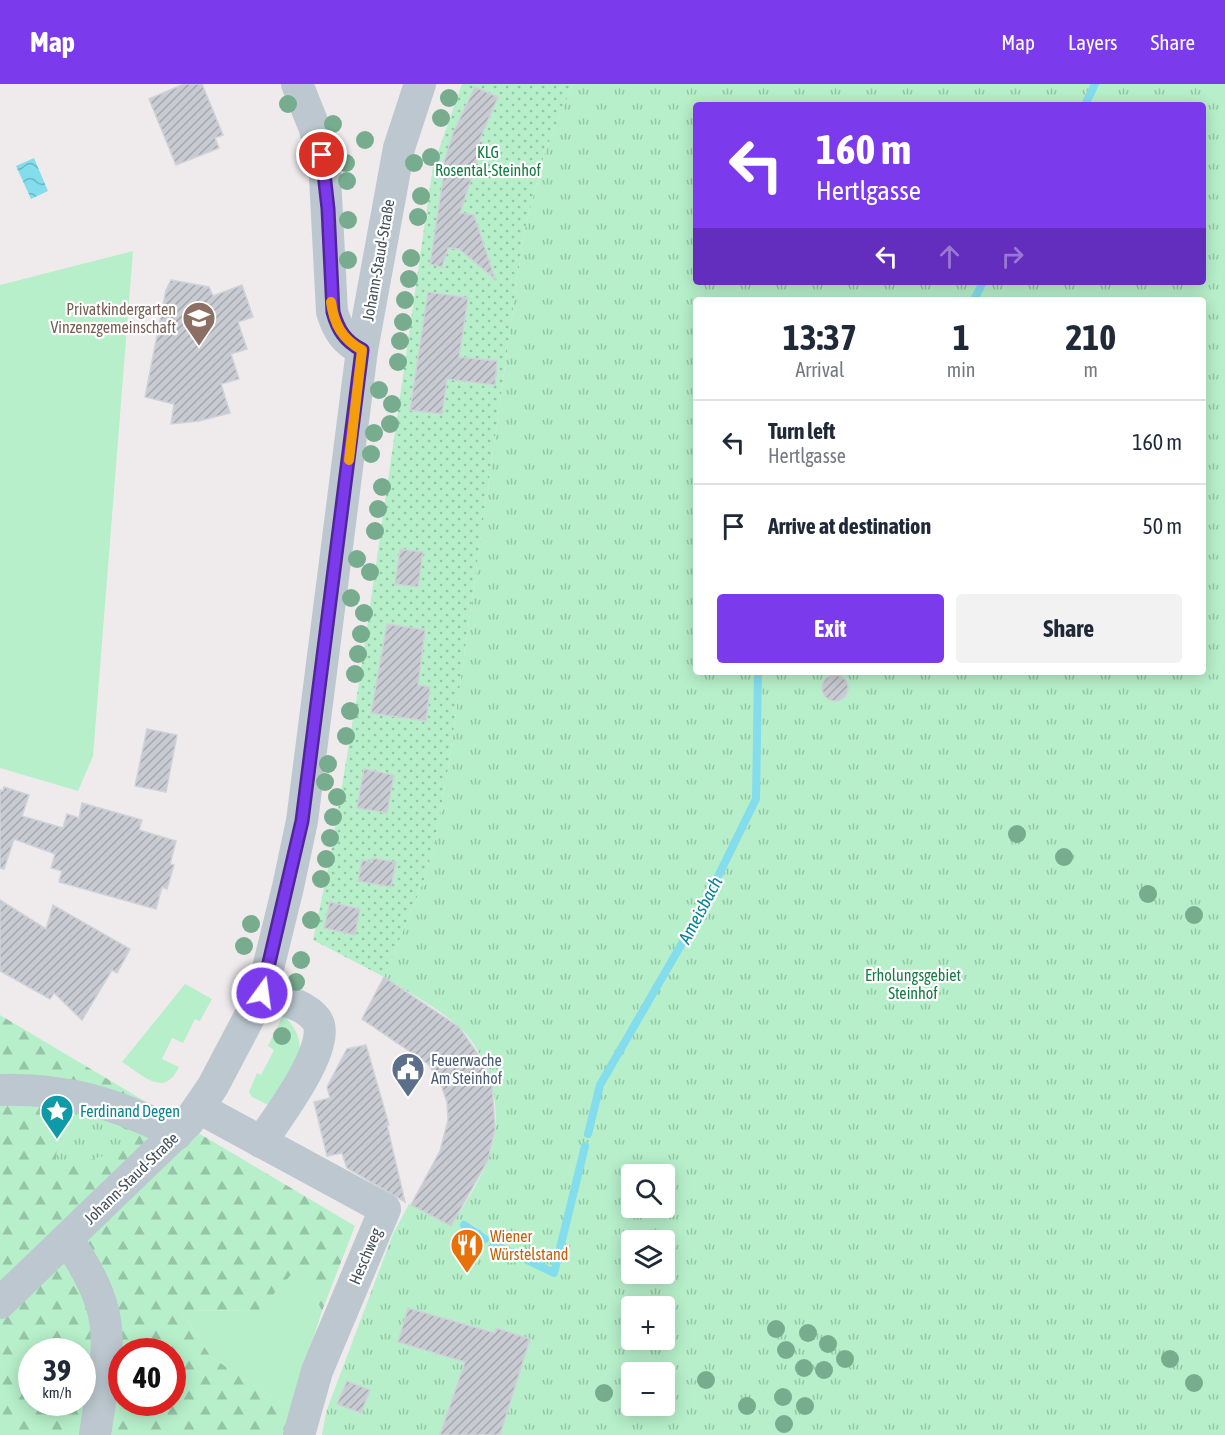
<!DOCTYPE html>
<html lang="en">
<head>
<meta charset="utf-8">
<style>
  body { margin:0; font-family:"Asap Condensed",sans-serif; background:#f2f2f3; color:#1f2937; height:100vh; display:flex; flex-direction:column; font-size:22px; white-space:nowrap }
  * { box-sizing:border-box; margin:0 }
  p { font-size:20px; color:#747a83 }
  .icon { flex:none; width:33px; height:33px; fill:none; stroke:currentColor; stroke-width:2; stroke-linecap:round; stroke-linejoin:round }
  .map { position:relative; flex:1; overflow:hidden }
  .panel { position:absolute; left:693px; top:213px; width:513px; height:378px; display:flex; flex-direction:column; background:#fff; border-radius:6px; box-shadow:0 3px 15px #0003 }
  .panel>* { flex:none }
  .banner { position:absolute; left:693px; top:18px; width:513px; height:183px; border-radius:6px; box-shadow:0 3px 15px #0003; background:#7c3aed; color:#fff; overflow:hidden }
  .fabs { position:absolute; left:621px; top:1080px; display:grid; gap:12px }
  .fabs a { display:grid; place-items:center; width:54px; height:54px; border-radius:6px; background:#fff; box-shadow:0 3px 15px #0003; font-size:30px }
  .speed { position:absolute; left:18px; top:1254px; display:flex; gap:12px; font-size:30px; font-weight:700; text-align:center }
  .speed>* { display:grid; place-content:center; width:78px; height:78px; border-radius:50%; background:#fff; box-shadow:0 3px 15px #0003; line-height:1 }
  .speed small { font-size:15px; font-weight:400 }
  .speed .limit { border:9px solid #d22; background:#fff; color:#111 }
  .pin { position:absolute; display:grid; place-items:center; width:51px; height:51px; color:#fff; margin:-26px; border:3px solid #fff; border-radius:50%; box-shadow:0 2px 6px #0007 }
  .me { position:absolute; width:66px; margin:-33px; rotate:14deg; stroke-linejoin:round; filter:drop-shadow(0 0 4px #0008) }
  .turn { display:flex; align-items:center; gap:21px; height:126px; padding:0 24px; font-size:27px }
  .turn .icon { width:78px; height:78px; stroke-width:2.5 }
  .turn b { display:block; font-size:42px; line-height:51px }
  .lanes { display:flex; align-items:center; height:57px; padding:0 24px; background:#0003; justify-content:center; gap:30px; direction:ltr }
  .lanes .off { opacity:.35 }
  .eta { display:flex; justify-content:space-evenly; align-items:center; height:102px; text-align:center }
  .eta b { font-size:36px; font-weight:700; line-height:42px }
  .primary-button { display:flex; gap:12px; margin-top:auto; padding:12px 24px }
  .primary-button a { flex:1; height:69px; border-radius:6px; background:#7c3aed; color:#fff; font-size:24px; font-weight:700; line-height:69px; text-align:center }
  .primary-button a+a { background:#f2f2f3; color:#1f2937 }
  ul { padding:0; list-style:none }
  li { display:flex; align-items:center; gap:18px; height:84px; padding:0 24px; border-top:2px solid #e0e1e3 }
  li div { flex:1 }
  li b { display:block; font-size:22px }
  li em { font-style:normal }
  header { display:flex; align-items:center; gap:36px; box-sizing:border-box; height:84px; padding:0 30px; background:#7c3aed; color:#fff }
  header strong { font-size:28px }
  nav { display:flex; gap:33px; margin-inline-start:auto; font-size:21px }
  .map>svg:first-child { display:block }
  .grass { fill:#b7efca }
  .forest { fill:url(#forest-firs); fill-rule:evenodd }
  .park { fill:url(#park-tufts); fill-rule:evenodd }
  .garden { fill:url(#garden-dots) }
  .water { fill:url(#water-waves) }
  .lines { fill:none; stroke-linecap:round; stroke-linejoin:round }
  .stream { stroke:#83dded; stroke-width:8 }
  .building { fill:url(#building-hatch); stroke:#cfd2d8; stroke-width:1.5 }
  .minor { stroke:#bcc7cf; stroke-width:32 }
  .tree { fill:#77ad8e }
  .route-casing { stroke:#51269a; stroke-width:15 }
  .route { stroke:#7c3aed; stroke-width:10 }
  .slow { stroke:#f59e0b; stroke-width:10 }
  .labels { text-anchor:middle; dominant-baseline:central; stroke-width:4.5; stroke-linejoin:round; paint-order:stroke }
  .park-label { font-size:16px; fill:#147b42; stroke:#fff }
  .street-label { font-size:16px; fill:#445059; stroke:#fff }
  .education-label { font-size:16px; fill:#785e54; stroke:#fff; text-anchor:end }
  .service-label { font-size:16px; fill:#4e5e75; stroke:#fff; text-anchor:start }
  .culture-label { font-size:16px; fill:#0d838f; stroke:#fff; text-anchor:start }
  .food-label { font-size:16px; fill:#c56008; stroke:#fff; text-anchor:start }
  .water-label { font-size:18px; font-style:italic; fill:#098299; stroke:#fff }
</style>
</head>
<body>
<header>
<strong>Map</strong>
<nav><a>Map</a><a>Layers</a><a>Share</a></nav>
</header>
<div class="map">
<svg width="1225" height="1351" viewBox="0 0 1225 1351">
  <defs>
    <pattern id="forest-firs" width="22" height="20" patternUnits="userSpaceOnUse" patternTransform="scale(1.5)"><rect width="22" height="20" fill="#b7efca"/><path d="M5 1l3.5 6h-7zM16 11l3.5 6h-7z" fill="#96c4a7"/></pattern>
    <pattern id="park-tufts" width="24" height="20" patternUnits="userSpaceOnUse" patternTransform="scale(1.5)"><rect width="24" height="20" fill="#b7efca"/><path d="M3 7l-1-3M5 7V3M7 7l1-3M15 17l-1-3M17 17v-4M19 17l1-3" fill="none" stroke="#96c4a7"/></pattern>
    <pattern id="garden-dots" width="8" height="8" patternUnits="userSpaceOnUse" patternTransform="scale(1.5)"><rect width="8" height="8" fill="#b7efca"/><path d="M2 2h.1M6 6h.1" fill="none" stroke="#96c4a7" stroke-width="1.8" stroke-linecap="round"/></pattern>
    <pattern id="water-waves" width="16" height="10" patternUnits="userSpaceOnUse" patternTransform="scale(1.5)"><rect width="16" height="10" fill="#83dded"/><path d="M0 5q4-4 8 0t8 0" fill="none" stroke="#6db6c3"/></pattern>
    <pattern id="building-hatch" width="6" height="6" patternUnits="userSpaceOnUse" patternTransform="scale(1.5)"><rect width="6" height="6" fill="#c8cbd1"/><path d="M-1 1l2-2M0 6l6-6M5 7l2-2" fill="none" stroke="#a4a7ad"/></pattern>
  </defs>
  <rect width="100%" height="100%" fill="#efebec"/>
  <g class="grass">
    <polygon points="133,167 93,672 78,707 0,684 0,201"/>
    <path d="M185,900l27,15 -12,22 -5,-2 -12,24 -11,-5 -10,21 17,8c-15,32 -36,8 -57,-5z"/>
    <path d="M283,931c35,33 7,58 -13,91l-18,-9 -3,-5 8,-19 4,2 13,-25 -6,-4z"/>
    <polygon points="300,1180 322,1227 291,1325 211,1273 181,1227 259,1226"/>
  </g>
  <path class="forest" d="M0,931l355,211 -33,85 -22,-46 -41,45 -78,1 30,46 80,52 -5,26h-286zM32,1268h50v50h-50zM122,1268h50v50h-50z"/>
  <g class="park">
    <path d="M573,0h652v1351h-903l4,-23 67,-178 16,-30 42,22c13,-21 27,-42 36,-64 19,-45 6,-105 -30,-137 -22,-19 -48,-32 -73,-48l40,-97 12,-43 12,-68 76,-537 21,-81zM696,21h507v177h-507zM696,216h507v372h-507zM632,1090h32v34h-32zM632,1156h32v34h-32zM632,1222h32v34h-32zM632,1288h32v34h-32z"/>
    <polygon points="60,1019 119,1041 132,1050 128,1065 82,1078 56,1076"/>
  </g>
  <polygon class="garden" points="462,0 573,0 545,67 524,148 448,685 436,753 424,796 384,893 313,856 329,780 359,599 433,82"/>
  <polygon class="water" points="34,74 48,107 31,115 16,82"/>
  <g class="lines">
    <g class="stream">
      <polyline points="1085,21 1095,0"/>
      <polyline points="974,216 983,198"/>
      <polyline points="588,1050 600,1001 703,823 756,715 758,588"/>
      <polyline points="464,1141 485,1155"/>
      <polyline points="494,1160 554,1189 585,1062"/>
    </g>
  </g>
  <g class="building">
    <polygon points="184,0 202,0 223,51 215,54 219,64 176,81 149,15"/>
    <polygon points="475,3 498,13 479,57 483,58 460,129 474,131 495,195 459,165 448,164 442,183 430,180 444,89 441,88 453,49"/>
    <polygon points="171,196 209,203 213,212 242,201 253,233 238,238 247,265 231,270 239,295 221,300 230,329 199,337 171,340 174,320 145,313 166,206"/>
    <polygon points="428,208 468,214 459,273 497,277 495,301 447,295 442,330 410,326"/>
    <polygon points="400,465 423,468 418,503 395,500"/>
    <polygon points="387,540 425,546 418,601 430,603 426,637 371,629"/>
    <circle cx="835" cy="604" r="13"/>
    <polygon points="147,645 177,651 166,708 135,702"/>
    <polygon points="364,685 394,691 387,729 357,724"/>
    <polygon points="4,703 29,711 22,732 63,744 67,730 79,734 82,719 142,736 139,746 176,757 170,780 174,781 167,805 162,803 156,825 59,798 62,787 51,784 55,770 14,755 4,785 0,784 0,706 3,707"/>
    <polygon points="372,774 396,778 391,803 358,797 362,776 372,778"/>
    <polygon points="0,816 46,845 53,821 130,865 117,889 112,886 82,936 54,909 50,915 0,887"/>
    <polygon points="330,818 360,825 355,851 324,844"/>
    <polygon points="384,893 459,943 485,980 492,1002 495,1045 488,1076 451,1142 411,1121 440,1067 448,1036 447,1018 439,995 428,980 362,935"/>
    <polygon points="366,961 389,1041 387,1041 405,1118 347,1084 342,1069 327,1072 314,1018 330,1014 327,1003 347,965"/>
    <polygon points="408,1224 495,1249 496,1244 530,1255 500,1351 440,1351 465,1278 398,1258"/>
    <polygon points="347,1297 370,1306 361,1329 337,1320"/>
  </g>
  <g class="lines">
    <g class="minor">
      <path d="M297,0l18,45 10,48 7,135c6,19 13,29 30,38"/>
      <path d="M0,1006c68,-2 117,14 177,44"/>
      <polyline points="199,1024 385,1125 317,1287 299,1351"/>
      <path d="M261,1058c15,-22 74,-99 55,-123 -12,-15 -37,-20 -54,-26"/>
      <path d="M67,1155c55,80 41,106 28,196"/>
      <polyline points="0,1219 189,1037 213,1002 262,909 288,803 302,737 362,266 399,64 420,0"/>
    </g>
  </g>
  <g class="tree">
    <circle cx="449" cy="14" r="9"/>
    <circle cx="288" cy="20" r="9"/>
    <circle cx="441" cy="34" r="9"/>
    <circle cx="333" cy="40" r="9"/>
    <circle cx="365" cy="56" r="9"/>
    <circle cx="431" cy="73" r="9"/>
    <circle cx="346" cy="79" r="9"/>
    <circle cx="414" cy="79" r="9"/>
    <circle cx="347" cy="97" r="9"/>
    <circle cx="421" cy="112" r="9"/>
    <circle cx="418" cy="133" r="9"/>
    <circle cx="348" cy="136" r="9"/>
    <circle cx="411" cy="174" r="9"/>
    <circle cx="348" cy="176" r="9"/>
    <circle cx="409" cy="195" r="9"/>
    <circle cx="405" cy="216" r="9"/>
    <circle cx="403" cy="238" r="9"/>
    <circle cx="400" cy="257" r="9"/>
    <circle cx="398" cy="278" r="9"/>
    <circle cx="379" cy="306" r="9"/>
    <circle cx="392" cy="320" r="9"/>
    <circle cx="390" cy="340" r="9"/>
    <circle cx="374" cy="349" r="9"/>
    <circle cx="371" cy="370" r="9"/>
    <circle cx="382" cy="403" r="9"/>
    <circle cx="378" cy="425" r="9"/>
    <circle cx="375" cy="447" r="9"/>
    <circle cx="357" cy="475" r="9"/>
    <circle cx="370" cy="488" r="9"/>
    <circle cx="351" cy="514" r="9"/>
    <circle cx="364" cy="529" r="9"/>
    <circle cx="361" cy="550" r="9"/>
    <circle cx="358" cy="570" r="9"/>
    <circle cx="355" cy="590" r="9"/>
    <circle cx="350" cy="627" r="9"/>
    <circle cx="346" cy="652" r="9"/>
    <circle cx="328" cy="680" r="9"/>
    <circle cx="325" cy="698" r="9"/>
    <circle cx="337" cy="713" r="9"/>
    <circle cx="333" cy="733" r="9"/>
    <circle cx="1017" cy="750" r="9"/>
    <circle cx="330" cy="754" r="9"/>
    <circle cx="1064" cy="773" r="9"/>
    <circle cx="326" cy="775" r="9"/>
    <circle cx="321" cy="795" r="9"/>
    <circle cx="1148" cy="810" r="9"/>
    <circle cx="1194" cy="831" r="9"/>
    <circle cx="311" cy="836" r="9"/>
    <circle cx="251" cy="840" r="9"/>
    <circle cx="244" cy="862" r="9"/>
    <circle cx="301" cy="876" r="9"/>
    <circle cx="296" cy="898" r="9"/>
    <circle cx="282" cy="952" r="9"/>
    <circle cx="776" cy="1245" r="9"/>
    <circle cx="808" cy="1249" r="9"/>
    <circle cx="828" cy="1260" r="9"/>
    <circle cx="786" cy="1266" r="9"/>
    <circle cx="845" cy="1275" r="9"/>
    <circle cx="1170" cy="1275" r="9"/>
    <circle cx="804" cy="1284" r="9"/>
    <circle cx="824" cy="1286" r="9"/>
    <circle cx="706" cy="1296" r="9"/>
    <circle cx="1194" cy="1299" r="9"/>
    <circle cx="604" cy="1309" r="9"/>
    <circle cx="783" cy="1313" r="9"/>
    <circle cx="747" cy="1322" r="9"/>
    <circle cx="805" cy="1322" r="9"/>
    <circle cx="784" cy="1340" r="9"/>
  </g>
  <g class="lines">
    <g class="route-casing">
      <path id="route" d="M262,909l40,-172 60,-471c-17,-9 -24,-20 -29,-38l-5,-103 -6,-54"/>
    </g>
    <use href="#route" class="route"/>
    <path class="slow" d="M331,218c3,22 11,37 31,48l-13,110"/>
  </g>
  <defs>
    <g id="school-pin" transform="scale(1.725)"><path d="M0 17L-7.5 6A9.5 9.5 0 1 1 7.5 6Z" fill="#8d6e63" stroke="#fff"/><path d="M0-5L7-2L0 1L-7-2ZM-4 1L0 2.5L4 1V4Q0 6-4 4Z" fill="#fff"/></g>
    <g id="civic-pin" transform="scale(1.725)"><path d="M0 17L-7.5 6A9.5 9.5 0 1 1 7.5 6Z" fill="#5c6f8a" stroke="#fff"/><path d="M-.6-6.5H3V-4.5H.6V-3L4-1V1h2V6H-6V1h2V-1L-.6-3ZM-1.2 2.5V6h2.4V2.5Z" fill="#fff"/></g>
    <g id="sight-pin" transform="scale(1.725)"><path d="M0 17L-7.5 6A9.5 9.5 0 1 1 7.5 6Z" fill="#0f9aa8" stroke="#fff"/><path d="M0-6L1.8-2.2L6-1.7L2.9 1.2L3.7 5.4L0 3.3L-3.7 5.4L-2.9 1.2L-6-1.7L-1.8-2.2Z" fill="#fff"/></g>
    <g id="restaurant-pin" transform="scale(1.725)"><path d="M0 17L-7.5 6A9.5 9.5 0 1 1 7.5 6Z" fill="#e8710a" stroke="#fff"/><path d="M-5-6h1v4h1v-4h1v4h1v-4h1v5L-1.5 .5V6h-2V.5L-5-1ZM5-6V6H3V1.5H1.5Q1.5-4 5-6Z" fill="#fff"/></g>
  </defs>
  <g fill-rule="evenodd">
    <use href="#school-pin" x="199" y="234"/>
    <use href="#civic-pin" x="408" y="985"/>
    <use href="#sight-pin" x="57" y="1027"/>
    <use href="#restaurant-pin" x="467" y="1161"/>
  </g>
  <g class="labels">
    <g class="park-label">
      <text x="488" y="68">KLG<tspan x="488" dy="18">Rosental-Steinhof</tspan></text>
      <text x="913" y="891">Erholungsgebiet<tspan x="913" dy="18">Steinhof</tspan></text>
    </g>
    <g class="street-label">
      <text transform="translate(378 176) rotate(-80)">Johann-Staud-Straße</text>
      <text transform="translate(131 1094) rotate(-44)">Johann-Staud-Straße</text>
      <text transform="translate(365 1172) rotate(-67)">Heschweg</text>
    </g>
    <g class="education-label">
      <text x="176" y="225">Privatkindergarten<tspan x="176" dy="18">Vinzenzgemeinschaft</tspan></text>
    </g>
    <g class="service-label">
      <text x="431" y="976">Feuerwache<tspan x="431" dy="18">Am Steinhof</tspan></text>
    </g>
    <g class="culture-label">
      <text x="80" y="1027">Ferdinand Degen</text>
    </g>
    <g class="food-label">
      <text x="490" y="1152">Wiener<tspan x="490" dy="18">Würstelstand</tspan></text>
    </g>
    <g class="water-label">
      <text transform="translate(700 826) rotate(-62)">Ameisbach</text>
    </g>
  </g>
</svg>
<div class="fabs">
<a><svg class="icon" aria-label="search" viewBox="0 0 24 24"><circle cx="10" cy="10" r="6"/><path d="M15 15l6 6"/></svg></a>
<a><svg class="icon" aria-label="layers" viewBox="0 0 24 24"><path d="M12 4l9 5-9 5-9-5zM3 14l9 5 9-5"/></svg></a>
<a>+</a>
<a>−</a>
</div>
<div class="speed"><div>39<small>km/h</small></div><div class="limit">40</div></div>
<div class="pin" style="left:322px;top:71px;background:#d93025"><svg class="icon" aria-label="arrive" viewBox="0 0 24 24"><path d="M6 21V4h12l-3 4 3 4H6"/></svg></div>
<svg class="me" style="left:262px;top:909px" viewBox="-20 -20 40 40"><circle r="17" fill="#7c3aed" stroke="#fff" stroke-width="3"/><path d="M0-11L8 9 0 5-8 9z" fill="#fff"/></svg>
<div class="banner">
<div class="turn"><svg class="icon" aria-label="left" viewBox="0 0 24 24"><path d="M17 20v-9H6M10 6l-5 5 5 5"/></svg><div><b>160 m</b>Hertlgasse</div></div>
<div class="lanes"><svg class="icon" aria-label="left" viewBox="0 0 24 24"><path d="M17 20v-9H6M10 6l-5 5 5 5"/></svg><svg class="icon off" aria-label="ahead" viewBox="0 0 24 24"><path d="M12 20V5M6 11l6-6 6 6"/></svg><svg class="icon off" aria-label="right" viewBox="0 0 24 24"><path d="M7 20v-9h11M14 6l5 5-5 5"/></svg></div>
</div>
<section class="panel">
<div class="eta">
<div><b>13:37</b><p>Arrival</p></div>
<div><b>1</b><p>min</p></div>
<div><b>210</b><p>m</p></div>
</div>
<ul>
<li><svg class="icon" aria-label="left" viewBox="0 0 24 24"><path d="M17 20v-9H6M10 6l-5 5 5 5"/></svg><div><b>Turn left</b><p>Hertlgasse</p></div><em>160 m</em></li>
<li><svg class="icon" aria-label="arrive" viewBox="0 0 24 24"><path d="M6 21V4h12l-3 4 3 4H6"/></svg><div><b>Arrive at destination</b></div><em>50 m</em></li>
</ul>
<div class="primary-button"><a>Exit</a><a>Share</a></div>
</section>
</div>
</body>
</html>
